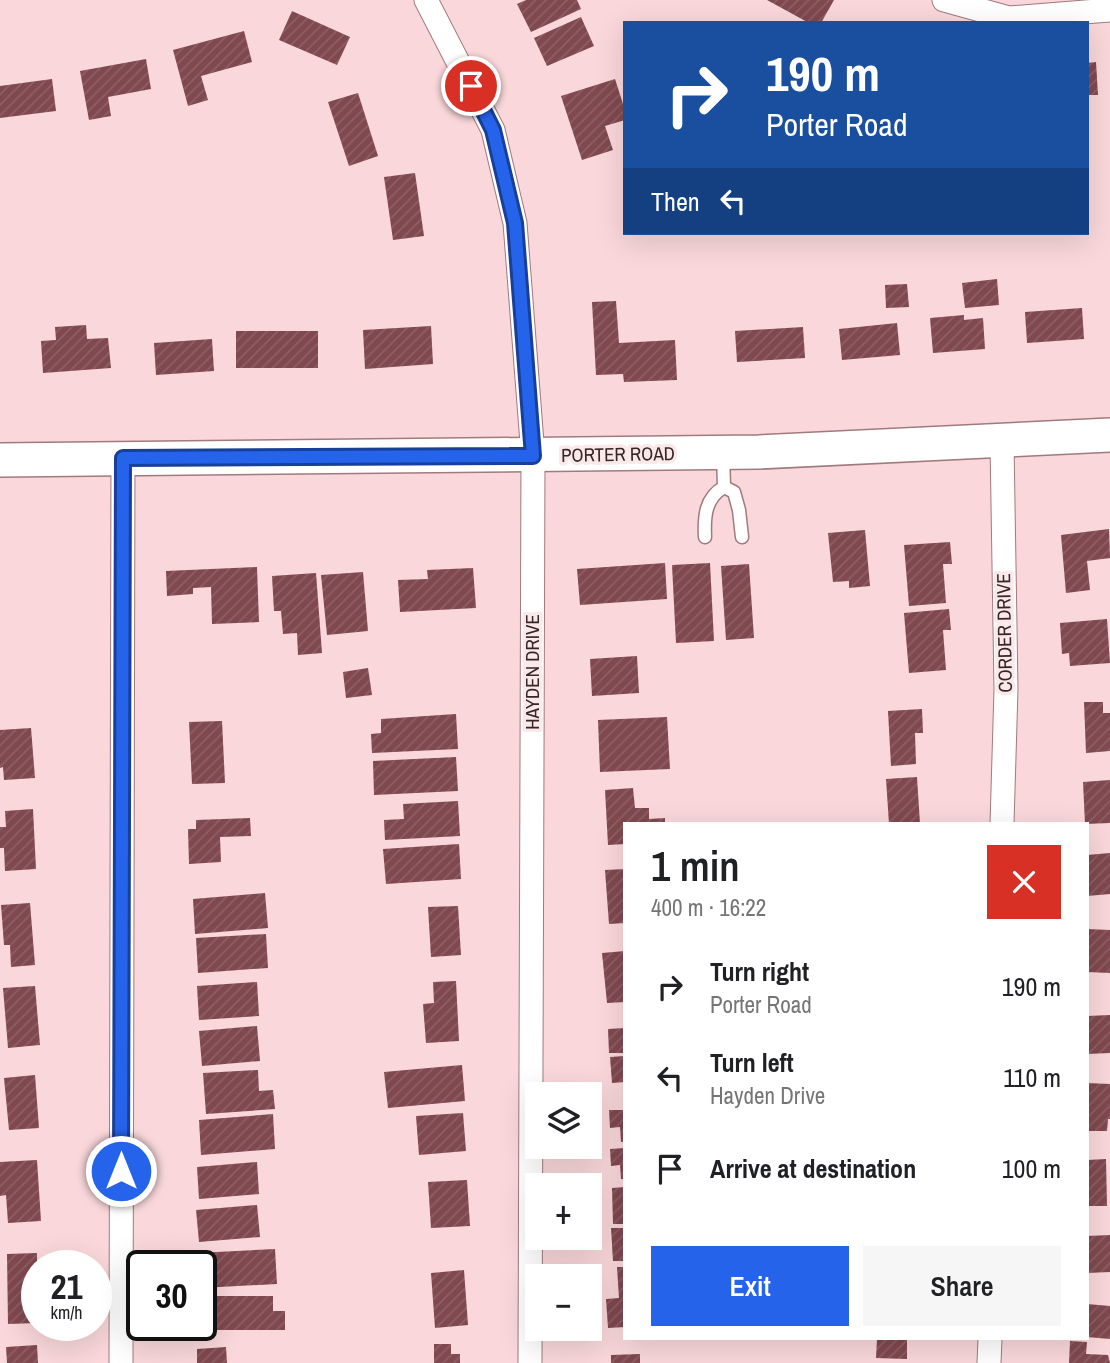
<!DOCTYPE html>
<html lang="en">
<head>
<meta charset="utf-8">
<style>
  body { margin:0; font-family:"Archivo Narrow",sans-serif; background:#f6f6f6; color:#202124; height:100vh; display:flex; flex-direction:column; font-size:26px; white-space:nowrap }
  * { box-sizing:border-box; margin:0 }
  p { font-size:23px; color:#757577 }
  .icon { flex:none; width:38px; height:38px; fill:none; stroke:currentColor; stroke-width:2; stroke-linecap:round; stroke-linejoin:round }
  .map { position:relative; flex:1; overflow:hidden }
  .sheet { position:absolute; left:623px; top:822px; width:466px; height:518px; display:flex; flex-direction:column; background:#fff; border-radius:0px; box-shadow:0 7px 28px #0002 }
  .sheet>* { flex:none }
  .hud { position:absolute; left:623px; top:21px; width:466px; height:214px; border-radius:0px; box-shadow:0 7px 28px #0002; background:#1a4fa0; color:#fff; overflow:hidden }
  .controls { position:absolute; left:525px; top:1082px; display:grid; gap:14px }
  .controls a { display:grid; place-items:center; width:77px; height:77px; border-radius:0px; background:#fff; box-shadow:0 7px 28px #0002; font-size:35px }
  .speed { position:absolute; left:21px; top:1250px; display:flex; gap:14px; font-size:35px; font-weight:700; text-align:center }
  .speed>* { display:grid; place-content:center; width:91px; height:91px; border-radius:50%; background:#fff; box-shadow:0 7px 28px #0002; line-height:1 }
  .speed small { font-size:18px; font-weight:400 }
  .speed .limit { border:4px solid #111; border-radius:10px; background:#fff; color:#111 }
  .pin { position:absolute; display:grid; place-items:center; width:60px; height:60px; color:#fff; margin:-30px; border:4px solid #fff; border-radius:50%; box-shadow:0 2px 7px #0007 }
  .me { position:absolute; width:77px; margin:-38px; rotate:0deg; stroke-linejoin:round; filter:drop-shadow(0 0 5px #0008) }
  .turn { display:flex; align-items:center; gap:24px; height:147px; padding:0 28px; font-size:32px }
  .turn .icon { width:91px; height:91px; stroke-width:2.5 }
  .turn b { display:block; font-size:49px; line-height:60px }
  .then { display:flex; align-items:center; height:66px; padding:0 28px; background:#0003; gap:14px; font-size:26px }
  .round { display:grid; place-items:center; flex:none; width:74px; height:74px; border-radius:0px; background:#f6f6f6 }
  .head { display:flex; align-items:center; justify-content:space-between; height:119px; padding:0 28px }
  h1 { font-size:42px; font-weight:600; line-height:52px }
  .cta { display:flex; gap:14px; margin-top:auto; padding:14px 28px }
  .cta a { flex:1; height:80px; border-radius:0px; background:#2563eb; color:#fff; font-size:28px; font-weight:600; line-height:80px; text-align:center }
  .cta a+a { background:#f6f6f6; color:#202124 }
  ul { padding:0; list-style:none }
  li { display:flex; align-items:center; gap:21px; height:91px; padding:0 28px }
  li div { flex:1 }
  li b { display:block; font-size:26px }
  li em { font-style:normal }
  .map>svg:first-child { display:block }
  .building { fill:url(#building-hatch) }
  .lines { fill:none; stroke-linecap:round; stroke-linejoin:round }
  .lane-casing { stroke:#a17a7e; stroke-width:15 }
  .street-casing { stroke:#a17a7e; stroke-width:25 }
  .secondary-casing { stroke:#a17a7e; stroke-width:36 }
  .lane { stroke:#fff; stroke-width:12 }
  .street { stroke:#fff; stroke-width:23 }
  .secondary { stroke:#fff; stroke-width:33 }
  .route-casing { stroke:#184099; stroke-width:18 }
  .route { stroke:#2563eb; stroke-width:12 }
  .labels { text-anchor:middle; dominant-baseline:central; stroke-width:7; stroke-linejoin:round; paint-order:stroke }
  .street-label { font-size:19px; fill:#362627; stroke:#fbe9ea }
</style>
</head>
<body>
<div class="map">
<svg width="1110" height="1363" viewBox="0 0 1110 1363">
  <defs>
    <pattern id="building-hatch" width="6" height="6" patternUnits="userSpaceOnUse" patternTransform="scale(1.75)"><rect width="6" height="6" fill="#80484f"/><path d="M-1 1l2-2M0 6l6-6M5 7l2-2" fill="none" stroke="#8d6065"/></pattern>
  </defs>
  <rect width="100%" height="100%" fill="#f9d7da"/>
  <g class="building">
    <polygon points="526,0 577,0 581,9 531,32 517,4"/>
    <polygon points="767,0 834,0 821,23 809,23"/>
    <polygon points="292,11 350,37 337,65 279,40"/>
    <polygon points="581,17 594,46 547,66 534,38"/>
    <polygon points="244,31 252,62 201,76 208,100 188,106 173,50"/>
    <polygon points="146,59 151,89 108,97 111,116 89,120 80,71"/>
    <polygon points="1096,62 1098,95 1087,95 1087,63"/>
    <polygon points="52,79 56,111 0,118 0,86"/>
    <polygon points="615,79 625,110 625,120 605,126 613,150 582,160 561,96"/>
    <polygon points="358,93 378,156 349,166 328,102"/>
    <polygon points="415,173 424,236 393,240 384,177"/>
    <polygon points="997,279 999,305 965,308 962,283"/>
    <polygon points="907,284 909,307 886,308 885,285"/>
    <polygon points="616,301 619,343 675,340 677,380 624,382 623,374 596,375 592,302"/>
    <polygon points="1082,308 1084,339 1027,343 1025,312"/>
    <polygon points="964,315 964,320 983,318 985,349 933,353 930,318"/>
    <polygon points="897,323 900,355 842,360 839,329"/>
    <polygon points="86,325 87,339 108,338 111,368 43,373 41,341 56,340 55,327"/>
    <polygon points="431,326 433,364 365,369 363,330"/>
    <polygon points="803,327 805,358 737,362 735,331"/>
    <rect x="236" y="331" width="82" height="37"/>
    <polygon points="212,339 214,371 156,375 154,343"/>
    <polygon points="1109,529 1110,558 1087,561 1090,590 1066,593 1061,535"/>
    <polygon points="865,530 870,586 849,588 849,581 833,582 828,533"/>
    <polygon points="950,542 952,564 943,564 946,603 909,606 904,545"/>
    <polygon points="665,563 667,599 580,605 577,569"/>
    <polygon points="710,563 714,641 676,643 672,565"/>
    <polygon points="749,564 754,638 726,640 721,566"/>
    <polygon points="257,567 259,622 212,624 211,587 193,588 193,594 167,596 166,571"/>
    <polygon points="473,568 476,608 400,612 398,580 428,579 427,570"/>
    <polygon points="363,572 368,631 327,635 321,575"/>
    <polygon points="316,573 322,653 298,655 297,633 283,634 281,611 274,611 272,576"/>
    <polygon points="949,609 951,630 943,630 946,670 909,673 904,613"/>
    <polygon points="1107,619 1110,663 1070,666 1069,653 1062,654 1060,623"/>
    <polygon points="637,656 639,693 592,696 590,659"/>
    <polygon points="368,668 372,695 346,698 343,672"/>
    <polygon points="1084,702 1103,702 1103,713 1110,713 1110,751 1086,753"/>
    <polygon points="922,709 923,733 915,733 916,764 891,766 888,711"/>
    <polygon points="456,714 458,749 372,753 371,734 381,733 381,719"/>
    <polygon points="667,717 670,769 600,772 598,720"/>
    <polygon points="222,721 225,783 192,784 189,722"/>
    <polygon points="31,728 35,778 4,780 3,767 0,768 0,730"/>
    <polygon points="456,757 458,791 374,795 373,761"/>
    <polygon points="917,777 920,824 889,824 886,779"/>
    <polygon points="1110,780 1110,823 1085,824 1083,782"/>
    <polygon points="633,788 635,808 649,808 649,819 665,818 665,824 625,824 625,844 608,845 605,790"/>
    <polygon points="458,801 460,836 385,840 384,820 404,819 403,804"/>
    <polygon points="33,809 36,869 5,871 4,848 0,848 0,827 6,827 5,811"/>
    <polygon points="250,818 251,836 220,837 221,862 189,864 188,829 196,829 196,820"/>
    <polygon points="459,844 461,879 386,884 383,849"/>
    <polygon points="1110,853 1110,894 1087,896 1087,855"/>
    <polygon points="625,869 625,923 609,924 605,870"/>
    <polygon points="265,893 268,928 195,934 193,899"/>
    <polygon points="30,903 35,965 11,967 10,945 4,945 1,905"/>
    <polygon points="458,906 461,955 431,957 428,907"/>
    <polygon points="1087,929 1110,930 1110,973 1087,972"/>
    <polygon points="266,934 268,968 198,973 196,938"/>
    <polygon points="625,951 625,1002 607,1003 602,953"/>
    <polygon points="456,981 459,1041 426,1043 423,1004 434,1003 433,982"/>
    <polygon points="257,982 259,1016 199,1020 197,986"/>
    <polygon points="35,986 40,1045 8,1048 3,988"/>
    <polygon points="1110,1015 1110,1053 1087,1054 1087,1016"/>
    <polygon points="257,1026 260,1061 202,1066 199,1031"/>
    <polygon points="625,1028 625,1053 609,1053 608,1029"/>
    <polygon points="625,1056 625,1082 612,1083 610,1057"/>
    <polygon points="462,1065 465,1101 388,1108 384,1072"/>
    <polygon points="258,1070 259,1091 273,1090 275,1109 206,1114 203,1073"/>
    <polygon points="35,1075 39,1128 9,1130 4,1078"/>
    <polygon points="1087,1083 1110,1084 1110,1119 1108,1119 1107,1131 1087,1131"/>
    <polygon points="609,1110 625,1110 625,1142 621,1142 620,1127 610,1128"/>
    <polygon points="463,1113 466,1151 419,1155 416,1116"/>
    <polygon points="273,1114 275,1149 201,1155 199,1120"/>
    <polygon points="625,1148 625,1179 621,1179 620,1165 611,1166 610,1149"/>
    <polygon points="1106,1159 1107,1206 1087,1206 1087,1160"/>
    <polygon points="37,1160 41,1221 8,1223 6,1195 0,1196 0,1162"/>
    <polygon points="257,1162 259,1194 199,1199 197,1167"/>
    <polygon points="467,1180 470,1226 431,1228 428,1182"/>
    <polygon points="625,1187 625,1224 613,1224 612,1188"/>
    <polygon points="257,1205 260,1237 199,1242 196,1210"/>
    <polygon points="611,1228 625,1228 625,1261 613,1261"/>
    <polygon points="1110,1235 1110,1272 1087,1273 1087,1236"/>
    <polygon points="275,1249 277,1284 201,1288 201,1265 198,1265 197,1253"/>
    <polygon points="37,1253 37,1323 8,1324 7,1254"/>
    <polygon points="617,1267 625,1267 625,1327 608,1328 606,1299 619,1298"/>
    <polygon points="464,1270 468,1325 435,1328 431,1273"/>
    <polygon points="201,1296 273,1296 273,1311 285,1311 285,1330 200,1330"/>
    <polygon points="1087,1304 1110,1306 1110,1339 1087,1337"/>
    <polygon points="877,1339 907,1339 907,1359 876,1358"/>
    <polygon points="1070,1341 1087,1342 1086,1354 1108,1355 1110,1363 1069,1363"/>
    <polygon points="434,1344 451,1344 451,1354 460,1354 460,1363 434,1363"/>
    <polygon points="37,1345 38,1363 7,1363 6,1347"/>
    <polygon points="226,1347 227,1363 197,1363 197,1349"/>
    <polygon points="640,1354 640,1363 611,1363 611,1355"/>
  </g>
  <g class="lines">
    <g class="lane-casing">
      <g id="lane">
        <polyline points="723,453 724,487"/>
        <path d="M705,537c-1,-20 0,-39 19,-50l10,5 5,18 3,27"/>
      </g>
    </g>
    <g class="street-casing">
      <g id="street">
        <polyline points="426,0 493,130 515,223 533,456 530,1363"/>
        <polyline points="944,0 1009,18 1110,10"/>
        <polyline points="1002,442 1006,689 1002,824"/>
        <polyline points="121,1363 123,458"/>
        <polyline points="989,1363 990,1339"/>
      </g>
    </g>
    <g class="secondary-casing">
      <polyline id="secondary" points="0,460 759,452 1110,435"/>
    </g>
    <use href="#lane" class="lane"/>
    <use href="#street" class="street"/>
    <use href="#secondary" class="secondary"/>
  </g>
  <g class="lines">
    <g class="route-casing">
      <polyline id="route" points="121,1171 123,458 533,456 515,223 493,130 471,86"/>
    </g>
    <use href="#route" class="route"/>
  </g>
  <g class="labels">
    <g class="street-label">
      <text transform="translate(618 454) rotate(-1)">PORTER ROAD</text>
      <text transform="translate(1004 633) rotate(-91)">CORDER DRIVE</text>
      <text transform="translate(532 672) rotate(-90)">HAYDEN DRIVE</text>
    </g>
  </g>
</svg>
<div class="controls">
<a><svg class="icon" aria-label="layers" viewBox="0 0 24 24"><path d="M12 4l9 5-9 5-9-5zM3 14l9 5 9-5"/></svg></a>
<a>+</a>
<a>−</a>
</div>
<div class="speed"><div>21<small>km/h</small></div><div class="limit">30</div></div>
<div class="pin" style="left:471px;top:86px;background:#d93025"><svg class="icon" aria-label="arrive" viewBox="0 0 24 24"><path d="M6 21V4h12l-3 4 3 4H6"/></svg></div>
<svg class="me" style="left:121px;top:1171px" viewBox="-20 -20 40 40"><circle r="17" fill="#2563eb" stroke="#fff" stroke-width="3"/><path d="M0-11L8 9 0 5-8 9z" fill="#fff"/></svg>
<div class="hud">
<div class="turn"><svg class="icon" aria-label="right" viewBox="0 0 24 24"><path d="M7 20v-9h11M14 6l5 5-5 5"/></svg><div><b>190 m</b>Porter Road</div></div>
<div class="then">Then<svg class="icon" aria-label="left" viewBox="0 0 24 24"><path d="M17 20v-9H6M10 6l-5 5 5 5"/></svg></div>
</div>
<section class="sheet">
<div class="head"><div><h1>1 min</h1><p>400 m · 16:22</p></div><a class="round" style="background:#d93025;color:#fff"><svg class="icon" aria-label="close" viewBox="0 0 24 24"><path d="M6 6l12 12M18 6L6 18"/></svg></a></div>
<ul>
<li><svg class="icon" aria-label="right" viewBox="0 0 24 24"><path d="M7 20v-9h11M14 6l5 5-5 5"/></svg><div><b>Turn right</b><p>Porter Road</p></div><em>190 m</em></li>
<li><svg class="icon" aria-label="left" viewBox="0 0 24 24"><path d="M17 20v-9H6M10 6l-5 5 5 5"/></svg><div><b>Turn left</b><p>Hayden Drive</p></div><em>110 m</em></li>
<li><svg class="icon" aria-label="arrive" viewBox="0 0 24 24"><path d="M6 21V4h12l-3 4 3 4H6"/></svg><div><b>Arrive at destination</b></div><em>100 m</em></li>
</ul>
<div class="cta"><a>Exit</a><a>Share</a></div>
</section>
</div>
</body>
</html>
